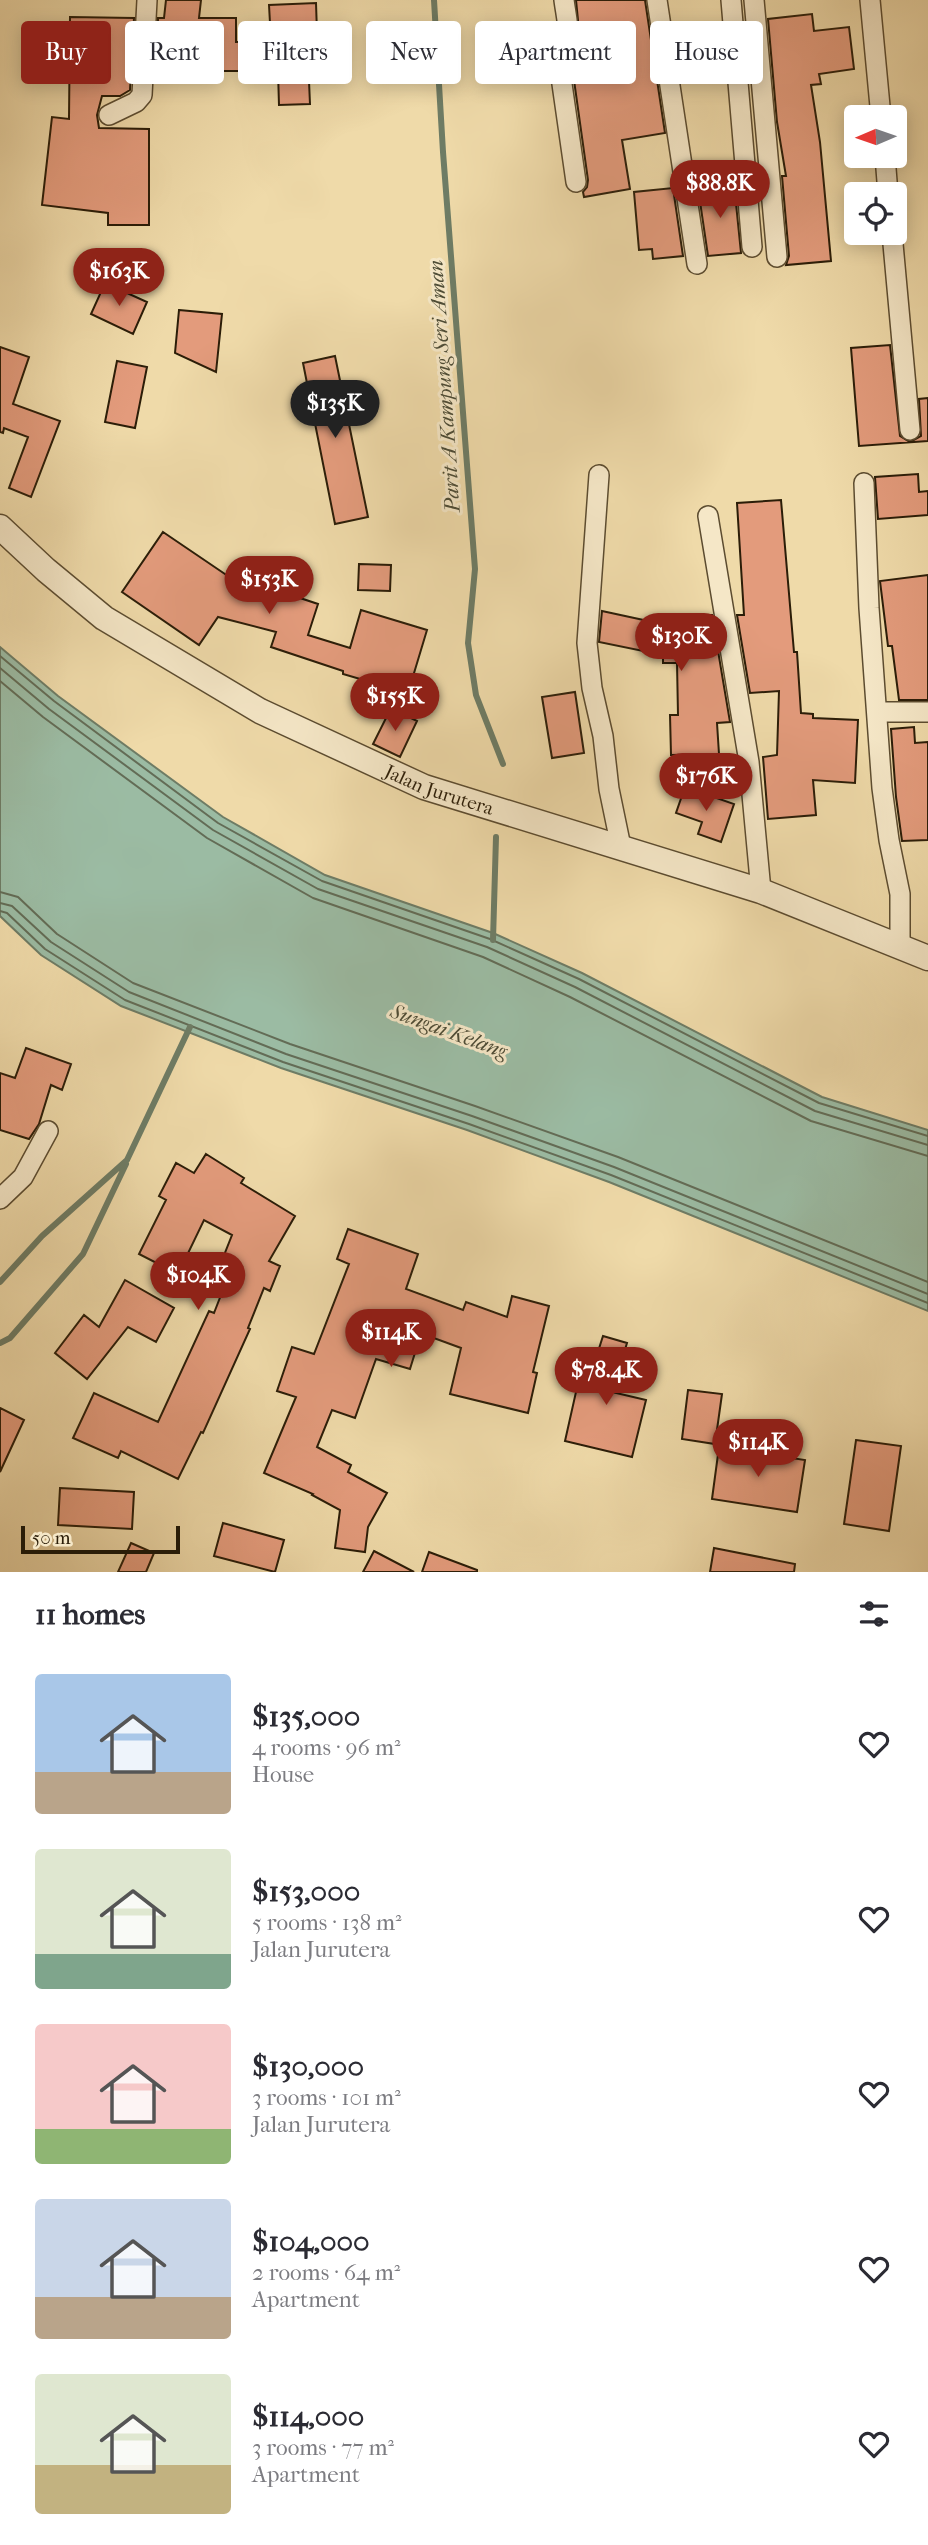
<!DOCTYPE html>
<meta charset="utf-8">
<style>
:root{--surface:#fff;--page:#f7f7f7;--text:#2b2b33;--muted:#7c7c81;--accent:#8f2418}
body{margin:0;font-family:"IM FELL French Canon",serif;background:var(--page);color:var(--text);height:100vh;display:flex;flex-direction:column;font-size:26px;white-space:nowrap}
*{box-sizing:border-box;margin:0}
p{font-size:23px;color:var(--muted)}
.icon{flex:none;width:38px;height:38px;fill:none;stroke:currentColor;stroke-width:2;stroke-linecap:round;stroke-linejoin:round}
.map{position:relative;height:1572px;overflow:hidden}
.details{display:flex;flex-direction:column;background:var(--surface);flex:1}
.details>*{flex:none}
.banner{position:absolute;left:21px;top:21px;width:887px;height:63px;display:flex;gap:14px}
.needle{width:46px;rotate:268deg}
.fabs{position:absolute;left:844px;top:105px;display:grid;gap:14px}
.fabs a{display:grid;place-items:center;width:63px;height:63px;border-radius:7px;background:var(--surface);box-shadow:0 4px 18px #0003;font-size:35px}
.scale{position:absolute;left:21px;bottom:18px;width:159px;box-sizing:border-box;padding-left:7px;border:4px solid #2b1d08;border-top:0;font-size:19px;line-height:24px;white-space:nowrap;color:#2b1d08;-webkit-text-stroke:5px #f5e7c7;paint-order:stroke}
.price{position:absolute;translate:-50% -60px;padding:0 16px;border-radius:24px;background:var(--accent);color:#fff;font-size:23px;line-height:46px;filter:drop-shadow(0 2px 4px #0008)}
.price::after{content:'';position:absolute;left:50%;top:42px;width:21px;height:16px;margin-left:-10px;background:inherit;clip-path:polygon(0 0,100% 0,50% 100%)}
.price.selected{background:#222;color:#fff}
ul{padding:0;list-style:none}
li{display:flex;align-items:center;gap:21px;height:175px;padding:0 35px}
li span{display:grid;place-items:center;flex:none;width:196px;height:140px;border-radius:7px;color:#555}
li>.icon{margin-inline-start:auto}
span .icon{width:84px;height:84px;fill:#fffc;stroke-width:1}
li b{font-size:30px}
h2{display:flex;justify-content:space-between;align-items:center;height:84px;padding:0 35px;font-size:30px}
.pill{padding:0 24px;border-radius:7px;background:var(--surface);box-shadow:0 4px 18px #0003;font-size:24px;line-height:63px}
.pill.selected{background:var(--accent);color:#fff}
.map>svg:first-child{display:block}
.water{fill:#9bbba3;stroke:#6e7c65;stroke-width:2}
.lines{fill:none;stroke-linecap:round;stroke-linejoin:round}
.shore{stroke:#636c56;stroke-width:2}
.stream{stroke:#6e7c65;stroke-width:6}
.building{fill:#e39b7c;stroke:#2b1d08;stroke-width:2}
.minor-casing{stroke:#5c4c30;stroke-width:22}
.tertiary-casing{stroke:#5c4c30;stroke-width:27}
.minor{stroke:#f5e7c7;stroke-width:19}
.tertiary{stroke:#f5e7c7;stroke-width:24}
.labels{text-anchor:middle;stroke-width:6;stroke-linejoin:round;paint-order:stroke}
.street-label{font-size:19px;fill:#2b1d08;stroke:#f5e7c7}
.water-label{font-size:21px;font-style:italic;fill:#4d4c36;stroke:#f5e7c7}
</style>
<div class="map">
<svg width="928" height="1572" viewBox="0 0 928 1572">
<rect width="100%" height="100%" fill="#efdaa9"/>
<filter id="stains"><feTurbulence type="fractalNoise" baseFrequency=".00286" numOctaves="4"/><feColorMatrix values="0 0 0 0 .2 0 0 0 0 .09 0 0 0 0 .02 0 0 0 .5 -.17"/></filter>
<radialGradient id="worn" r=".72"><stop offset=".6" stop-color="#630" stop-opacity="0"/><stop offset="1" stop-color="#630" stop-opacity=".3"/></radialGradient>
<path class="water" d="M0,647L58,696L223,817L325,875L493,933L582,973L822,1097L928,1130V1311L609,1182L467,1130L281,1068L121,1006L41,955L0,916Z"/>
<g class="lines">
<path class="shore" d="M0,656L54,701L218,823L322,881L490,939L579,979L819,1103L928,1136
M0,668L49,709L213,830L318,889L487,947L575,987L815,1111L928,1145
M0,681L43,717L207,838L313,898L483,957L570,997L811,1121L928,1156
M0,892L18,897L57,934L133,983L290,1044L475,1106L618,1157L928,1282
M0,903L12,906L51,942L129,992L286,1054L472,1116L614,1167L928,1294
M0,911L7,913L45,949L125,1000L283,1062L469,1124L611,1175L928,1303"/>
<path class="stream" d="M434,0L443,152L475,569L468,643L476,695L503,764
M493,940L496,837
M0,1282L42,1236L127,1160L190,1027
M0,1343L10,1338L83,1254L126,1164"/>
</g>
<path class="building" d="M166,0H201L199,18H236V42L271,41L269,5L316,3L317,33L307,34L310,104L279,105L278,71H198L199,38L158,33V18H164Z
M576,0H645L665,133L622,140L630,189L584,197L583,192L587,187L588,180L572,66L576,61L580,41Z
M812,14L814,31L849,27L854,69L819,74L821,84L811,85L820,142L831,261L786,265L789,256L782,176H786L777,122L768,19Z
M70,17L134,18L130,90L120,96H102L97,115L99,128L149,129V225H108V213L42,205L52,117L69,119Z
M721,25L724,62L696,67L690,30Z
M734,184L741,253L708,256L698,188Z
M673,188L683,256L653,259L652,249L639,250L634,192Z
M105,283L147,302L133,334L91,314Z
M179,310L222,314L216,372L175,353Z
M890,345L900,436L910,442L921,436L919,399L928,398V441L859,446L851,348Z
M0,347L29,357L13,404L60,421L31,497L9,488L28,437L4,428L3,433L0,432Z
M335,356L368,517L335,524L303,363Z
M117,361L147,367L135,428L105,422Z
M918,474L919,492L928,491V515L878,519L875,477Z
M781,500L794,652H797L801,713L813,714V718L858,720L855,783L813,780L816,815L768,819L763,757L777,755L779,691L750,693L737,615H744L737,503Z
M163,532L250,591L254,578L283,586L282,592L318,604L308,635L350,648L361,610L427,630L408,693L343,674V671L271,647L276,632L218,617L199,645L122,592Z
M359,564L391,565L390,591L358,590Z
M928,575V700H899L892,646H888L880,581Z
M602,611L662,624V616L712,615L730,722L717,723L719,754L671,755L670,715H678L677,663H663V655L599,642Z
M575,692L584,753L552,758L542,697Z
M391,708L417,721L400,757L373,744Z
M914,727L915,743L928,742V840L902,841L896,797L891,729Z
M685,787L734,804L721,842L698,834L702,822L676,813Z
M26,1048L71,1064L62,1090L51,1085L39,1124L29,1139L0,1130V1073L15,1078Z
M206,1154L244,1178L241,1183L295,1216L269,1261L280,1266L270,1291L264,1288L248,1328L250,1329L203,1433L201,1432L178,1479L121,1451L118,1458L73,1438L94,1393L158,1422L209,1311L214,1313L226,1282L215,1278L232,1235L204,1220L178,1274L139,1254L166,1200L159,1196L176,1163L194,1173Z
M348,1229L418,1254L406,1289L463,1310L466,1302L507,1317L512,1296L549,1306L533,1372L537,1373L528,1413L450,1394L461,1348L423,1334L420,1344L418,1343L410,1369L376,1359L355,1418L332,1410L317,1447L351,1465L348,1472L387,1493L368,1527L365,1552L335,1548L340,1510L312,1495L313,1494L264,1473L296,1397L277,1391L292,1347L314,1354L349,1264L337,1259Z
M125,1280L174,1308L156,1342L128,1327L87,1379L55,1353L84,1315L99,1327Z
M603,1336L627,1343L612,1392L646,1400L632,1457L565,1441L578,1383L587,1386Z
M688,1390L722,1394L715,1444L682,1439Z
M0,1408L24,1420L0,1472Z
M856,1440L901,1446L889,1531L844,1524Z
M719,1447L805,1460L797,1512L712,1499Z
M60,1488L134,1492L132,1529L58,1525Z
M223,1523L284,1540L275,1572L214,1556Z
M131,1543L154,1553L146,1572H118Z
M714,1548L795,1564L794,1572H710Z
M374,1551L414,1572H363Z
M429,1552L477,1570V1572H422Z"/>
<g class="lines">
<defs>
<path id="minor" d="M564,0C567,23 574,44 559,63L576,182
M657,0L697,264
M731,0L752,247
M754,0L777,257
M870,0L881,117
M109,115L136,102L142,95L147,0
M885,156L888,194
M892,233L910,430
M599,475L587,643L592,688L603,736L609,789L621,847
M864,483L869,608L882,788L889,840L900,894V947
M708,516L749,762L761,891
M878,712H928
M0,1199L23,1177L48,1131"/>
<g id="tertiary">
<path id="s1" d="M0,527L46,570L104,618L260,711L424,787L761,891L928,958"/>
</g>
</defs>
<use href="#minor" class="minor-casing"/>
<use href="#tertiary" class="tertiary-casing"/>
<use href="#minor" class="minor"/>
<use href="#tertiary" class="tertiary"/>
</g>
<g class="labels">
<g class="street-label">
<text dy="7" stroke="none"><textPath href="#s1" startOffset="516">Jalan Jurutera</textPath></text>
</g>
<g class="water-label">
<text transform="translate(444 386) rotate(-94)" y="7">Parit A Kampung Seri Aman</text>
<text transform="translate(449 1031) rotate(20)" y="7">Sungai Kelang</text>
</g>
</g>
<rect width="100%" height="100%" filter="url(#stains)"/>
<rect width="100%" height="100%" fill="url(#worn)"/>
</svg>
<div class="fabs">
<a><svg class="needle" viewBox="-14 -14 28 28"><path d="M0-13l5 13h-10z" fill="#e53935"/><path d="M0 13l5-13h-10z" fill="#7c7c81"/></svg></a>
<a><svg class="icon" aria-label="locate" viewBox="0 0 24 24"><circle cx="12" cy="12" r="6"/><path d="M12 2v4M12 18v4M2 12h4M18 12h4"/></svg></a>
</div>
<div class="scale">50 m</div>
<b class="price" style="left:720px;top:220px">$88.8K</b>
<b class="price" style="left:119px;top:308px">$163K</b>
<b class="price selected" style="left:335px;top:440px">$135K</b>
<b class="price" style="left:269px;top:616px">$153K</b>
<b class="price" style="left:681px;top:673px">$130K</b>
<b class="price" style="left:395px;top:733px">$155K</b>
<b class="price" style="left:706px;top:813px">$176K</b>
<b class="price" style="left:198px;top:1312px">$104K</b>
<b class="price" style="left:391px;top:1369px">$114K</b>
<b class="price" style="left:606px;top:1407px">$78.4K</b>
<b class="price" style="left:758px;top:1479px">$114K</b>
<div class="banner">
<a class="pill selected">Buy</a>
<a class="pill">Rent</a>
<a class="pill">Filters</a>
<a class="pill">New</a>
<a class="pill">Apartment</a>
<a class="pill">House</a>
</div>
</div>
<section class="details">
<h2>11 homes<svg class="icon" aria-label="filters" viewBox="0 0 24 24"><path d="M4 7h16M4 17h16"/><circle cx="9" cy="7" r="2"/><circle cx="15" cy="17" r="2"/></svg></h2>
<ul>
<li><span style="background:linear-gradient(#a9c7e8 70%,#b9a48a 0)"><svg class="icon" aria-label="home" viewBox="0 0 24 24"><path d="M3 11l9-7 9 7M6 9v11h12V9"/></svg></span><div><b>$135,000</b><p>4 rooms · 96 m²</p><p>House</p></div><svg class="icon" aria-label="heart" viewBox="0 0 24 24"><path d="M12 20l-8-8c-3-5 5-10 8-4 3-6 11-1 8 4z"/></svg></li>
<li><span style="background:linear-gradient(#dfe7d0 75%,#7fa58c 0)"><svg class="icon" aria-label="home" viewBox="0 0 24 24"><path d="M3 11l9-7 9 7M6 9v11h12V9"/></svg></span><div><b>$153,000</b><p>5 rooms · 138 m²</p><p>Jalan Jurutera</p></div><svg class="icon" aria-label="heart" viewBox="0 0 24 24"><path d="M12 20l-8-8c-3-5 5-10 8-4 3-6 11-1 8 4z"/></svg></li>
<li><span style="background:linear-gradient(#f6c9c9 75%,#8fb573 0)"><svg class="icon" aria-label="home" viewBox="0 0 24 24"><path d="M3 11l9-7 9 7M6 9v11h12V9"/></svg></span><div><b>$130,000</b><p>3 rooms · 101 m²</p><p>Jalan Jurutera</p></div><svg class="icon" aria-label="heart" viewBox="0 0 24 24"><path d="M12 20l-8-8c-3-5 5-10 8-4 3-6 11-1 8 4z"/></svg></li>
<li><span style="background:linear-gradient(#c9d6e8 70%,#b9a48a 0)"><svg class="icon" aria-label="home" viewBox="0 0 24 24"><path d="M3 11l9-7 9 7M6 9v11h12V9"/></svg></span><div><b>$104,000</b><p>2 rooms · 64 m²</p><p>Apartment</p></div><svg class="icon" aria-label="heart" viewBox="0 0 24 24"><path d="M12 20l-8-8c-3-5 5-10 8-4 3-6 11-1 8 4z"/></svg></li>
<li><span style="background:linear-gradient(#dfe7d0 65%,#c2b280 0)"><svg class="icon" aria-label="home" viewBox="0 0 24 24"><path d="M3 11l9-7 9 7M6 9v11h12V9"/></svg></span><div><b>$114,000</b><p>3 rooms · 77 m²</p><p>Apartment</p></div><svg class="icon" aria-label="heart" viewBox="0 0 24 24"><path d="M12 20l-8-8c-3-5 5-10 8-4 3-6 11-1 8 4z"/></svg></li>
</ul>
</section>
